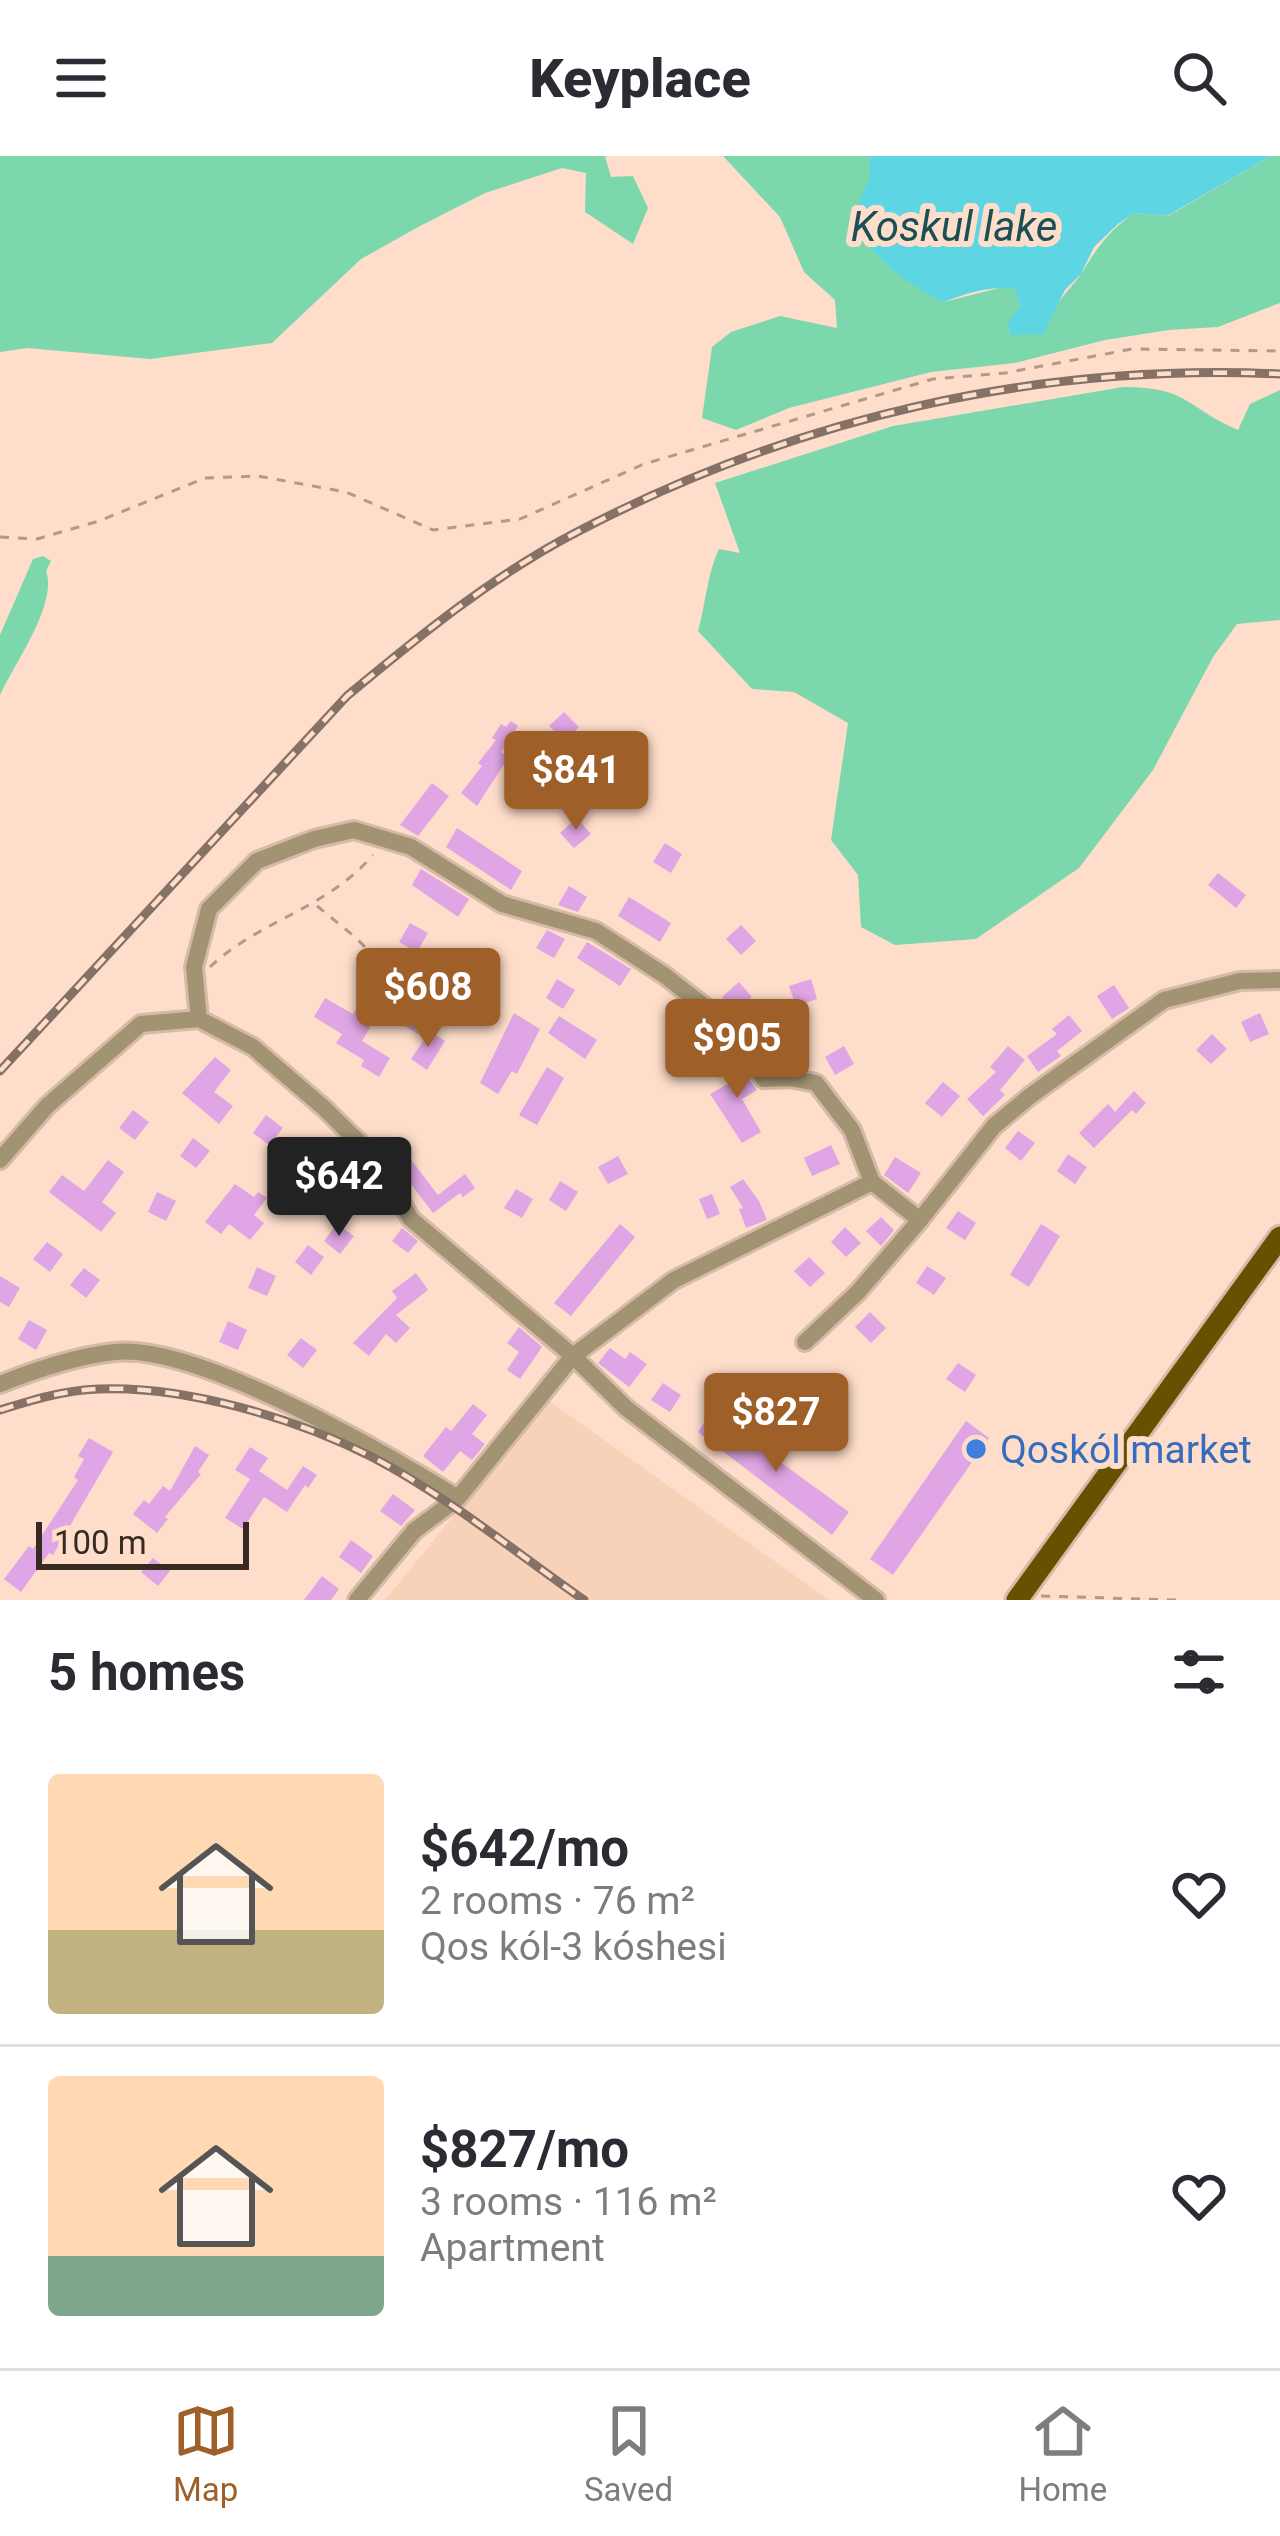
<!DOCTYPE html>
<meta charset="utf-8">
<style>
:root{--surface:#fff;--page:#f7f7f7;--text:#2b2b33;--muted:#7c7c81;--line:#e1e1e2;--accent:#9f5f28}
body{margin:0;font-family:Roboto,sans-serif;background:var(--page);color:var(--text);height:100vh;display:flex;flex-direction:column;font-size:45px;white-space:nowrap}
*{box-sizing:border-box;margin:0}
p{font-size:39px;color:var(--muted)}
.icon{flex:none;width:66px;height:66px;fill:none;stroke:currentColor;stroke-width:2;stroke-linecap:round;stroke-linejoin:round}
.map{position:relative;height:1444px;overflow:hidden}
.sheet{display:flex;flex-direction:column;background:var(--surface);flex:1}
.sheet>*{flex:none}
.scale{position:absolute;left:36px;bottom:30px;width:213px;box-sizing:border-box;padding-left:12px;border:6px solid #362a22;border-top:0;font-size:33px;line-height:42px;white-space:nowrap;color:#362a22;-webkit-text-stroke:9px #fedeca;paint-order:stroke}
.price{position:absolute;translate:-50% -102px;padding:0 27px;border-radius:12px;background:var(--accent);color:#fff;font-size:39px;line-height:78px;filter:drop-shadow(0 3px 6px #0008)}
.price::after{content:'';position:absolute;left:50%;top:72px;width:36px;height:27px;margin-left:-18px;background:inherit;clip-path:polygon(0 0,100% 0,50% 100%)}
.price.on{background:#222;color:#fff}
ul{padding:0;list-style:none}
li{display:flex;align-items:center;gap:36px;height:300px;padding:0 48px}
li+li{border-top:3px solid var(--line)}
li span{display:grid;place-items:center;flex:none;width:336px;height:240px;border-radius:12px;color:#555}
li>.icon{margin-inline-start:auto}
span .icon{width:144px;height:144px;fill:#fffc;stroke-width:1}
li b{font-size:51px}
h2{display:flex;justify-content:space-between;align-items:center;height:144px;padding:0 48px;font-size:51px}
header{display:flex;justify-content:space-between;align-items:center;height:156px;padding:0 48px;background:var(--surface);font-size:54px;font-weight:800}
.tab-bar{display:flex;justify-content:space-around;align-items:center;height:168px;border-top:3px solid var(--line);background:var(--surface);font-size:33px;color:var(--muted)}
.tab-bar a{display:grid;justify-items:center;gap:6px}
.tab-bar .on{color:var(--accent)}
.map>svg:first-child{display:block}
.built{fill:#f8d1b9}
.green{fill:#7cd7ad}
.water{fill:#5dd5e3}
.building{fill:#dfa5e4}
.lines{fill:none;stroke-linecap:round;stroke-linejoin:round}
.minor-casing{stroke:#d6baa8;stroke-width:22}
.major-casing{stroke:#d6baa8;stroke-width:27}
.path{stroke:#b2998a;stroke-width:3;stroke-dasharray:9 9;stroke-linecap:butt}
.minor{stroke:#a29473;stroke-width:16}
.major{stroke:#695000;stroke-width:21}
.rail-casing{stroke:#857165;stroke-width:9}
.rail{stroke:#fedeca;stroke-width:4.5;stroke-dasharray:14;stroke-linecap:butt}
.shop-dot{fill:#3f7fe0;stroke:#fedeca;stroke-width:4.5}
.labels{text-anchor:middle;stroke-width:12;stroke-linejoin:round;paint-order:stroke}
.shop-label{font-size:39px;fill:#366cbe;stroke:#fedeca;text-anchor:start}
.water-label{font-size:42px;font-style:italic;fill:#1a4f55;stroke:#fedeca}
</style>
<header><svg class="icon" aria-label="menu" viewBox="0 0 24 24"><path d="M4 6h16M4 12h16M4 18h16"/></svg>Keyplace<svg class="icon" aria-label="search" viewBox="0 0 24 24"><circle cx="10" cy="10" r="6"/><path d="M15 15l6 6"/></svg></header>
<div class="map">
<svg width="1280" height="1444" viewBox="0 0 1280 1444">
<rect width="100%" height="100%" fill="#fedeca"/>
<path class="built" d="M548,1244L829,1444H385Z"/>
<path class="green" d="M0,0H605L611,21L633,20L648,52L633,88L585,56L586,17L562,12L485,37L420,70L361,103L272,187L150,203L27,192L0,196Z
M723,0H869L873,19L865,34L944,146L1003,131L1017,133L1020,151L1054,154C1062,139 1075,128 1083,115C1098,90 1110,74 1134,57L1168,60L1271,0H1280V147L1218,171L1169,174L1105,184L1015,207L931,216L789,252L736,274L702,262L712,191L731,176L780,160L837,172L835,144L804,116L780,61Z
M1123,231C1189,231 1185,251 1238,274L1250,248L1280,234V464L1237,468L1213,501L1153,614L1079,712L976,783L895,789L861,771L858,719L831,684L848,567L794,536L752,533L698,475C706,447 707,418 719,393L740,397L715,327L893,270Z
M43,400L51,405L46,415C58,448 14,508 0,539V479L33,403Z"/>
<path class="water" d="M869,0H1271L1167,60L1134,57L1118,68L1094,91L1081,118L1065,134L1043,178L1011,179L1008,166L1020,151L1016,133C992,129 967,137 944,146C916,134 849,89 857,54C863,30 874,27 869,0Z"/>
<path class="building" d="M564,556L579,571L565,586L549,570Z
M511,565L518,570L501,596L508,602L477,650L461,637L482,610L478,607L496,584L492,582L501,568L506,571Z
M534,600L550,613L537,630L520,618Z
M432,627L449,640L418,680L400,669Z
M577,662L591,678L574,692L560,677Z
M457,672L522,715L511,734L446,691Z
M665,687L682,698L671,717L653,706Z
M421,713L469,743L458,761L412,729Z
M1218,717L1246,739L1236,752L1208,729Z
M569,730L587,741L578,756L558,749Z
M629,741L671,767L660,786L618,760Z
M410,767L428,777L417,796L399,786Z
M741,769L756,785L741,799L726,783Z
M547,774L565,783L554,802L536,792Z
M587,786L631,813L620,830L577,802Z
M440,803L458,813L446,832L429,822Z
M557,823L575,834L563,853L546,842Z
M811,823L817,843L796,850L789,830Z
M739,826L752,841L736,856L722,841Z
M1114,829L1129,852L1112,863L1097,840Z
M366,837L384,848L362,885L390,902L379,921L361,910L364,904L336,887L342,878L314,861L325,842L353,858Z
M412,848L429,859L418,878L400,867Z
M514,857L540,873L517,918L512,915L498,938L480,927Z
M1260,857L1269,878L1250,886L1241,866Z
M1069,859L1082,875L1057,895L1061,900L1038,916L1027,900L1057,878L1052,873Z
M559,860L597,884L585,903L548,877Z
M430,875L445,885L427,914L411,903Z
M1212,878L1227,893L1211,908L1196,894Z
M844,890L854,908L835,919L825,901Z
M1008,890L1025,904L1000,934L1005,939L983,960L967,943L996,916L990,911Z
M732,898L757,934L742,943L761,976L742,987L710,938L733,925L721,906Z
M215,901L231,914L214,936L233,950L219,968L182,937Z
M547,911L564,922L537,969L519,959Z
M943,926L960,940L942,961L925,947Z
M1134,935L1146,947L1136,958L1132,954L1094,992L1079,977L1108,948L1115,956Z
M133,954L149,966L135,984L119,972Z
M266,959L283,972L269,989L253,977Z
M1018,975L1035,987L1021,1005L1005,992Z
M193,982L210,995L196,1012L180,1000Z
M399,988L438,1039L465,1018L475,1032L463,1041L460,1037L433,1057L387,997Z
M831,989L840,1008L812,1020L804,1002Z
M1068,998L1087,1011L1075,1028L1057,1015Z
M618,1000L628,1018L608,1028L598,1011Z
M895,1001L921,1017L908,1037L884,1019Z
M108,1004L124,1016L102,1046L116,1057L101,1076L49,1036L62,1019L84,1035Z
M743,1023L759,1045L767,1064L746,1072L739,1053L743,1052L730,1031Z
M560,1025L578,1036L566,1055L549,1044Z
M235,1028L254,1041L258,1036L267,1042L254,1059L264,1067L250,1084L229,1068L221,1078L205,1066Z
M516,1033L533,1043L522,1062L504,1052Z
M157,1036L176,1045L166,1065L148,1056Z
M712,1038L720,1058L707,1063L699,1043Z
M958,1055L976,1067L965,1084L946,1072Z
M881,1061L894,1074L881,1090L866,1075Z
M337,1068L354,1080L340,1098L324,1085Z
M620,1068L635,1081L571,1160L554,1147Z
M1041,1068L1060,1080L1029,1131L1010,1119Z
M845,1071L861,1087L846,1101L831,1086Z
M402,1072L418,1085L408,1097L392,1085Z
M47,1086L63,1098L50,1116L33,1103Z
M308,1089L324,1101L311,1119L295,1106Z
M809,1101L825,1117L810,1131L794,1115Z
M927,1110L946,1122L934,1139L916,1127Z
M257,1111L276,1120L267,1140L248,1132Z
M84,1112L100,1124L86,1142L70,1129Z
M416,1117L428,1134L396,1159L410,1172L396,1187L386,1178L369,1200L353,1187L397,1142L392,1135Z
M0,1120L20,1132L9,1151L0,1146Z
M870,1156L886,1172L871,1187L855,1171Z
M29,1164L47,1174L36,1194L18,1183Z
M228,1165L247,1174L238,1194L219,1186Z
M519,1171L542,1191L520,1223L507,1214L519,1196L507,1187Z
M301,1182L317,1194L303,1212L287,1199Z
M610,1192L625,1203L630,1196L647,1208L629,1231L598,1207Z
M958,1207L976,1219L965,1236L946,1223Z
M663,1227L681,1239L670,1256L651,1244Z
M473,1248L487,1259L472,1278L485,1288L472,1304L460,1295L443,1316L423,1300L446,1271L451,1275Z
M709,1259L730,1274L732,1271L849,1356L832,1379L698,1276Z
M966,1265L989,1282L893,1419L870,1403Z
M89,1282L113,1296L53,1399L49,1397L21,1436L4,1423L29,1390L33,1393L78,1324L74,1321L84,1303L78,1300Z
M195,1290L209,1299L198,1316L201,1318L165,1361L168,1363L157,1377L133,1358L144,1344L149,1348L163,1330L170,1335Z
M250,1291L268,1302L259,1315L287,1334L303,1310L317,1319L308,1332L305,1329L287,1356L264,1341L243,1373L225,1362L250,1323L235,1314Z
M393,1338L415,1354L401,1370L380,1355Z
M351,1384L373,1400L361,1417L339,1401Z
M153,1402L170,1415L158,1430L141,1416Z
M322,1420L339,1433L331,1444H304Z"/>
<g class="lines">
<defs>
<path id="minor" d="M199,863L194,811L209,753L257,705L314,683L354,674L411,691L502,748L596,775L664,819L726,867L764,923L790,922L816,927L852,974L872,1026L920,1064
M0,1004L47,950L141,868L199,863L253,891L324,952L375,1002L411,1063L573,1200L674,1124L872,1026
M805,1186L858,1136L920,1064L994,970L1030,940L1164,844L1240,825L1280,824
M0,1228C35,1214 77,1200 115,1196C199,1188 385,1297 458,1342
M357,1444L414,1375L458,1342L573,1200L626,1252L876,1444"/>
<path id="major" d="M1017,1444L1280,1081"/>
</defs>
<use href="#minor" class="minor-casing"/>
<use href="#major" class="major-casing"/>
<path class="path" d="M0,381L37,383L99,365L205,322L258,320L346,336L433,374L520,363L644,308L933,223L1005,217L1132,193L1280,195
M317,750L355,781L415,841
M210,811C261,763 324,755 373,699
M1041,1440L1176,1444"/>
<use href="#minor" class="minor"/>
<use href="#major" class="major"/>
<defs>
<path id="rail" d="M0,915L347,540C419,480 494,419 577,376C795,262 1034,207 1280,218
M0,1254C32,1244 65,1234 98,1233C184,1229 295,1262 372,1301C447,1340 515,1396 584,1444"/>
</defs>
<use href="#rail" class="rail-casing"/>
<use href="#rail" class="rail"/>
</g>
<circle class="shop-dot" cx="976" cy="1293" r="12"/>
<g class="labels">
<g class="shop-label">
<text x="1000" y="1307">Qoskól market</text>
</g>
<g class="water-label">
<text x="954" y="85">Koskul lake</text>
</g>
</g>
</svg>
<div class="scale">100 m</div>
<b class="price" style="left:576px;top:677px">$841</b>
<b class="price" style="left:428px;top:894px">$608</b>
<b class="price" style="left:737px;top:945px">$905</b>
<b class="price on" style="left:339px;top:1083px">$642</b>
<b class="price" style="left:776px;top:1319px">$827</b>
</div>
<section class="sheet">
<h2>5 homes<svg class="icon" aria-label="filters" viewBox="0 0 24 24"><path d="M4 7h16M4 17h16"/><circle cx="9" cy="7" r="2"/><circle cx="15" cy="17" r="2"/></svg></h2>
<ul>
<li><span style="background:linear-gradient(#ffd9b3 65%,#c2b280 0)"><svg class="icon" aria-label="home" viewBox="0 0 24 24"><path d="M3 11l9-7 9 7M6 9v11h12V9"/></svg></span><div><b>$642/mo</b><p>2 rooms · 76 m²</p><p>Qos kól-3 kóshesi</p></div><svg class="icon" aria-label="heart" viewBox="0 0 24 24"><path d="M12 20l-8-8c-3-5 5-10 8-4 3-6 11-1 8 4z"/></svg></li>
<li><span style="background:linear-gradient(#ffd9b3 75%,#7fa58c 0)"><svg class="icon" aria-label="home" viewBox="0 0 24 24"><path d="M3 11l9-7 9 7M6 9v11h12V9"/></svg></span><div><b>$827/mo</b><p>3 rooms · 116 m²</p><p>Apartment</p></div><svg class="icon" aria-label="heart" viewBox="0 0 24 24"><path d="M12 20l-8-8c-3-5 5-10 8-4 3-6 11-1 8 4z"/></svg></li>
</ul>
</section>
<nav class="tab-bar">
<a class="on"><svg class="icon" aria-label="map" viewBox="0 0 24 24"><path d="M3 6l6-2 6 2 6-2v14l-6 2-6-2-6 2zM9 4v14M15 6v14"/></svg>Map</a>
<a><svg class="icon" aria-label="saved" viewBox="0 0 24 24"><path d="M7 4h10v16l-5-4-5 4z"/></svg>Saved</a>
<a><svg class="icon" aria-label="home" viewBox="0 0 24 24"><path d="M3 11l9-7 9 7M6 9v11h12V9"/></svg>Home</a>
</nav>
